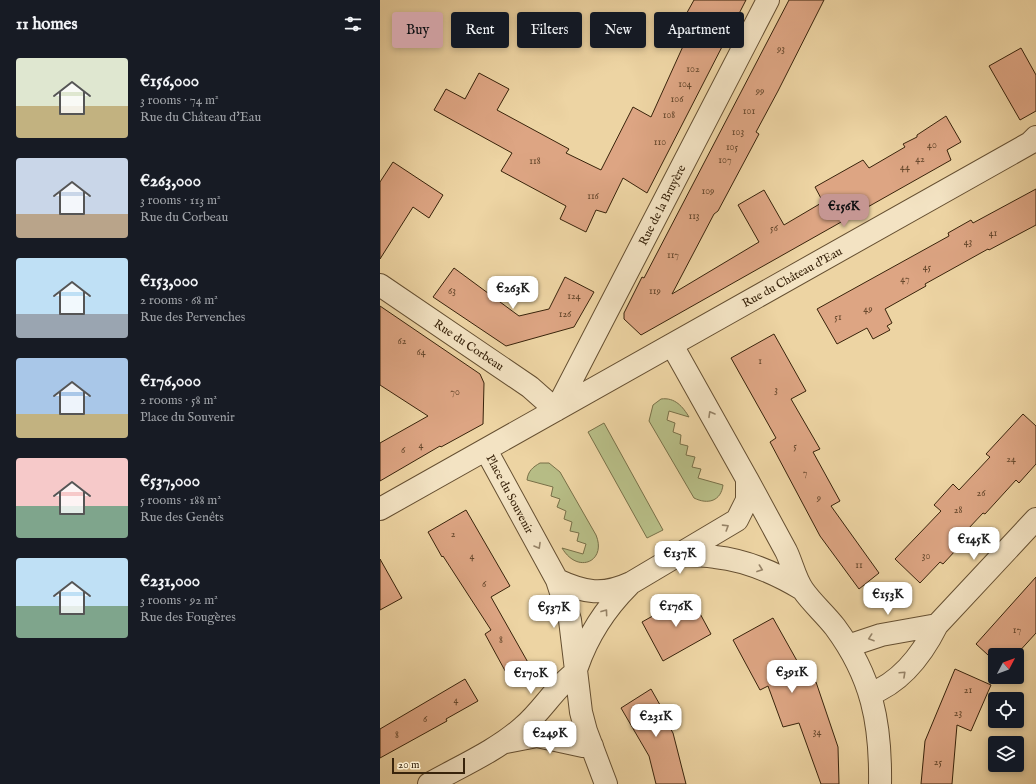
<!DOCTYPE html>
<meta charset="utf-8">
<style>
:root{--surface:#171b24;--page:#242831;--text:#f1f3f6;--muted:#9ea1a6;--accent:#c59692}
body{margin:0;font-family:"IM FELL English",serif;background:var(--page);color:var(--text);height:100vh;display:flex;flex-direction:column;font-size:15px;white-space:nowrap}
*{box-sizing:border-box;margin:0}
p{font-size:13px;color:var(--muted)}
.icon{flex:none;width:22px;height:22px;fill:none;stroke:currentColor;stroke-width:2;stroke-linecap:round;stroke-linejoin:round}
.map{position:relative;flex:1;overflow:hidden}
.panel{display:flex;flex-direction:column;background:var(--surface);width:380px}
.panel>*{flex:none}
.banner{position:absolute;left:12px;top:12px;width:380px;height:36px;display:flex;gap:8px}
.needle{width:26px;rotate:49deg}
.tools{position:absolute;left:608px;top:648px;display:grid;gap:8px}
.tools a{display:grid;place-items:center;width:36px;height:36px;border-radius:4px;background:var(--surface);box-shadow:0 2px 6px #0003;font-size:20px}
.scale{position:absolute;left:12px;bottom:10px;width:73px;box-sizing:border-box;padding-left:4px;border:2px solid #38230b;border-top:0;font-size:11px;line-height:14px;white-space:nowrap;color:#38230b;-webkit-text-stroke:3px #f3e3c3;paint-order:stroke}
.price{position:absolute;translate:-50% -34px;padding:0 9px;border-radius:8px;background:#fff;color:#222;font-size:13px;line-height:26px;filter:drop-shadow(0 1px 2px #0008)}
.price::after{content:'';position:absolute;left:50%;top:24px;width:12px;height:9px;margin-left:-6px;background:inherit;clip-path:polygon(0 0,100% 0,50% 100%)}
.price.active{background:var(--accent);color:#111}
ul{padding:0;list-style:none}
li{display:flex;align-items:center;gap:12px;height:100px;padding:0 16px}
li span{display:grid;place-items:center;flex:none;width:112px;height:80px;border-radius:4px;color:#555}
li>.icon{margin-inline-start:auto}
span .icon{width:48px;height:48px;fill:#fffc;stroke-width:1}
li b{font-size:17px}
h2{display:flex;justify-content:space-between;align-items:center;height:48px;padding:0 16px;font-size:17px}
.tag{padding:0 14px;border-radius:4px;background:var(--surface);box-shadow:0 2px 6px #0003;font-size:14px;line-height:36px}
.tag.active{background:var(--accent);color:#111}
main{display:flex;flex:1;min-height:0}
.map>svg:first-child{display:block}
.green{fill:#b7bd86;stroke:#787048}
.building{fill:#dda583;stroke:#38230b}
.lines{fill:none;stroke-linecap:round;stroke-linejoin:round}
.minor-casing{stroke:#654f31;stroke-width:24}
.minor{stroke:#f3e3c3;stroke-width:22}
.oneway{stroke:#968367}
.labels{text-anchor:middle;stroke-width:3;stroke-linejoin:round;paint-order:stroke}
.number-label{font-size:10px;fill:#614429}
.street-label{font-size:12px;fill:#38230b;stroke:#f3e3c3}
</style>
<main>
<section class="panel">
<h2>11 homes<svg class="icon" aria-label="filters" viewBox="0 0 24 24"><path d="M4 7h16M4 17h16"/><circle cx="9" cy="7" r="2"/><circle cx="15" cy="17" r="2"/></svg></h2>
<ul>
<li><span style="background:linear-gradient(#dfe7d0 60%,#c2b280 0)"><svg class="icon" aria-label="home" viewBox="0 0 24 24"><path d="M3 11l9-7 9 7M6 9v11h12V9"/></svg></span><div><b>€156,000</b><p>3 rooms · 74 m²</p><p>Rue du Château d'Eau</p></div></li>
<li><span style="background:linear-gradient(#c9d6e8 70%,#b9a48a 0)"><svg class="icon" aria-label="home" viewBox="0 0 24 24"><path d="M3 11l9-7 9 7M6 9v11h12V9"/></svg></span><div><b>€263,000</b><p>3 rooms · 113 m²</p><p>Rue du Corbeau</p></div></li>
<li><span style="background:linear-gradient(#bfe0f5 70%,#9aa5b1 0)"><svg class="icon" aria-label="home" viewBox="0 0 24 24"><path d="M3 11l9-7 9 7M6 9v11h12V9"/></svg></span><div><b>€153,000</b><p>2 rooms · 68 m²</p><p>Rue des Pervenches</p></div></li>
<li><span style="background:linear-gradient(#a9c7e8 70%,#c2b280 0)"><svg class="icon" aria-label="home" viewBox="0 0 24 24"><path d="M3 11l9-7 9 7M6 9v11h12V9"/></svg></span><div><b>€176,000</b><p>2 rooms · 58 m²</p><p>Place du Souvenir</p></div></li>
<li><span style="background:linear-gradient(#f6c9c9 60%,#7fa58c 0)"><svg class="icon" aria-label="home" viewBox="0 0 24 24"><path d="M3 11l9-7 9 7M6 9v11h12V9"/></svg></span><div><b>€537,000</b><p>5 rooms · 188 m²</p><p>Rue des Genêts</p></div></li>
<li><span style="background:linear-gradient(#bfe0f5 60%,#7fa58c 0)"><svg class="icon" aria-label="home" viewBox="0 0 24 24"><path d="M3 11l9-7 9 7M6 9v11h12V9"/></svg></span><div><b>€231,000</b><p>3 rooms · 92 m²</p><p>Rue des Fougères</p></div></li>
</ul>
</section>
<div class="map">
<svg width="656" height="784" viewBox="0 0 656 784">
<rect width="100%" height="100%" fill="#edd4a3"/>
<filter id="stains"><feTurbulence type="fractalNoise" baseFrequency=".005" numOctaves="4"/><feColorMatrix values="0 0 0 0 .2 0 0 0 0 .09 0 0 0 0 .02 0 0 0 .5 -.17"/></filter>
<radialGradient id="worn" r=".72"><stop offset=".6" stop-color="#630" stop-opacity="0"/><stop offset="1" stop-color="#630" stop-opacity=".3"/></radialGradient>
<path class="green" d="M281,399C295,397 303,407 309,417L289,411L287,420L295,423L293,432L301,435L300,444L308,446L306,455L315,457L312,467L321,469L318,478L343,485C341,501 328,505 314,498L269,421L273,405Z
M224,423L283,530L267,538L208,432Z
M160,463H169L180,472L216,535C227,561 198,575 182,548L203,554L206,544L197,541L199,533L190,531L192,522L184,519L186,511L177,507L180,499L171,496L173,487L147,480C148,471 153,467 160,463Z"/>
<path class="building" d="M314,0H366L267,193L243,178L226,213L216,210L206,232L180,219L186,206L121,171L132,153L54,110L66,89L85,99L99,73L129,89L117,110L189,149L186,153L221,170L253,107L271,117L309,33L299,27Z
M409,0H444L398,91L376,132L379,134L338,211L334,214L292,294L379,242L358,205L384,190L404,225L443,202L435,187L483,160L489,168L525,147L523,144L537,137V135L566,116L581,142L567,150L571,160L261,335L244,319V313L262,277L264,278Z
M641,48L656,75V111L640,120L609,66Z
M13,162L63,195L49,218L33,207L0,259V182Z
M656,189V225L609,250L608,249L545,284L546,286L505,309L512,323L507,326L510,330L493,339L487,328L457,344L437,309L569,236L568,233L591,220L593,223Z
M74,268L139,316L169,309L185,277L214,292L194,327L126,346L53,297Z
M0,306L100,374L104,383L103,424L61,447L60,446L0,481V443L48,416L0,385Z
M394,334L426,391L411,399L440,449L433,452L460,501L451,506L499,573L479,589L440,536L390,442L396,438L351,358Z
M643,414L656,426V464L639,483L636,480L605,514L603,513L572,546L576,550L563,564L560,562L540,583L515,559L561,511L554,505L573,484L579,490L610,457L606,454Z
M86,510L130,586L111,597L150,666L129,678L105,634L111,630L63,556L62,557L48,532Z
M0,559L22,598L0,610Z
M656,577V633L636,655H608L596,644Z
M310,595L331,634L283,661L262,622Z
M393,618L430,684L436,682L458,747L459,784H441L419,723L403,727L388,686L380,690L353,640Z
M575,669L611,685L591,731L577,725L572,784H541L545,741Z
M85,679L98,701L66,719L67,721L0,758V729Z
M271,689L284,712L282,714L293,733L306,784H276L269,756L241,708Z"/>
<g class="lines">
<defs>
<path id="minor" d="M0,285L150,387L176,410L388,0
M106,450L177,580C205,593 223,596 251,583L357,520L367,500V479L292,345
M367,479C380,503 393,527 406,551C412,563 415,579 423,590C432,603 445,614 455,627C492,677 501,723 500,784
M0,509L650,143L656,137
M301,555C312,555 324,555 335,557C365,560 397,574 422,589
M177,580L190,620L201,712L206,731L226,784
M468,646L501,635L557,625
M197,667C208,635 225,609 249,585
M490,694C522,682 542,655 557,625L656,519
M126,742L157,736L203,746H212
M49,784C81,766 116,751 143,727C163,710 175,687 196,672"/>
</defs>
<use href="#minor" class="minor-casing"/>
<use href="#minor" class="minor"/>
</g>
<defs><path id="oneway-chevron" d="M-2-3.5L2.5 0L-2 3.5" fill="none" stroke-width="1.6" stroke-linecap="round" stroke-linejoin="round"/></defs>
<g class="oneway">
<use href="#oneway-chevron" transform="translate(331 414) rotate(-120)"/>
<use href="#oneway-chevron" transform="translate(346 527) rotate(-32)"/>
<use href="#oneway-chevron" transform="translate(158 546) rotate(60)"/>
<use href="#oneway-chevron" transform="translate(380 569) rotate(20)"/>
<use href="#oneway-chevron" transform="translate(225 612) rotate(-54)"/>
<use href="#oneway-chevron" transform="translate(491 638) rotate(161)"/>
<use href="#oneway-chevron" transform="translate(523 674) rotate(-43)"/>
</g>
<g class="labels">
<g class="number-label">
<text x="401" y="52">93</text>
<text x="313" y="72">102</text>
<text x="305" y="87">104</text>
<text x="380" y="94">99</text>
<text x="297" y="102">106</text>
<text x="369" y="114">101</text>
<text x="289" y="118">108</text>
<text x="358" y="135">103</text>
<text x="280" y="145">110</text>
<text x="552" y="148">40</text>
<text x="352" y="150">105</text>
<text x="540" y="162">42</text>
<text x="345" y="163">107</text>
<text x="155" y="164">118</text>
<text x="525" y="170">44</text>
<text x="328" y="194">109</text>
<text x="213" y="199">116</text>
<text x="314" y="219">113</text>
<text x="394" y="231">56</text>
<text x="613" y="236">41</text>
<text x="588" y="245">43</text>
<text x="293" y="258">117</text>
<text x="547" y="270">45</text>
<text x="525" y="282">47</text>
<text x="72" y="294">63</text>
<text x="275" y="294">119</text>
<text x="194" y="299">124</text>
<text x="488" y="312">49</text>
<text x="185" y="317">126</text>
<text x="458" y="320">51</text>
<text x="22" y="344">62</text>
<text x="41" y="355">64</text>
<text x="380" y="364">1</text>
<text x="396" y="393">3</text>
<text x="75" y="395">70</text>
<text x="41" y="448">4</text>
<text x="415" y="449">5</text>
<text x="23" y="453">6</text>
<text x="631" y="462">24</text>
<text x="425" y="476">7</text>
<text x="601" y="496">26</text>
<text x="439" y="501">9</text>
<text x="578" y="513">28</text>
<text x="73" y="537">2</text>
<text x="92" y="559">4</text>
<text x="546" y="559">30</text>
<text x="479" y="568">11</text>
<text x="104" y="587">6</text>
<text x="637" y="633">17</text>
<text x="121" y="643">8</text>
<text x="588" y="693">21</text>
<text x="76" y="703">4</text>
<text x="578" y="716">23</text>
<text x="45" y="722">6</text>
<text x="437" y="735">34</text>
<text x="17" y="738">8</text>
<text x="558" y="765">25</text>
</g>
<g class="street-label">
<text transform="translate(282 205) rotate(-63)" y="4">Rue de la Bruyère</text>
<text transform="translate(412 277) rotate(-29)" y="4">Rue du Château d'Eau</text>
<text transform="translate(89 345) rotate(34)" y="4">Rue du Corbeau</text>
<text transform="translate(130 494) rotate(62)" y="4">Place du Souvenir</text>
</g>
</g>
<rect width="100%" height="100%" filter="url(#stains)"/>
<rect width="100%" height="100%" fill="url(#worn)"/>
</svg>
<div class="tools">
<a><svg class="needle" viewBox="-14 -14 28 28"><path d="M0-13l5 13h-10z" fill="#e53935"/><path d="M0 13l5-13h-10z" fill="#9ea1a6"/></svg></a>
<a><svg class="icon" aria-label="locate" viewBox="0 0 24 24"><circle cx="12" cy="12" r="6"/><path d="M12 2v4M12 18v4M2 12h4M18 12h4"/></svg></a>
<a><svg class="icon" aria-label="layers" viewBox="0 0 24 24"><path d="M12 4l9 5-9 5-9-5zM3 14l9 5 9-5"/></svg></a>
</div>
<div class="scale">20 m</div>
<b class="price active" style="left:464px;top:228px">€156K</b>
<b class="price" style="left:133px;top:310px">€263K</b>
<b class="price" style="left:594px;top:561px">€145K</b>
<b class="price" style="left:300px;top:575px">€137K</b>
<b class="price" style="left:508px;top:616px">€153K</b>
<b class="price" style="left:296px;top:628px">€176K</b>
<b class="price" style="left:174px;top:629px">€537K</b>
<b class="price" style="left:412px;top:694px">€391K</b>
<b class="price" style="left:151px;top:695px">€170K</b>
<b class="price" style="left:276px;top:738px">€231K</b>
<b class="price" style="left:170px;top:755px">€249K</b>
<div class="banner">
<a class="tag active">Buy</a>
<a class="tag">Rent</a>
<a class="tag">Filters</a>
<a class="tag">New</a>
<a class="tag">Apartment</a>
</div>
</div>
</main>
